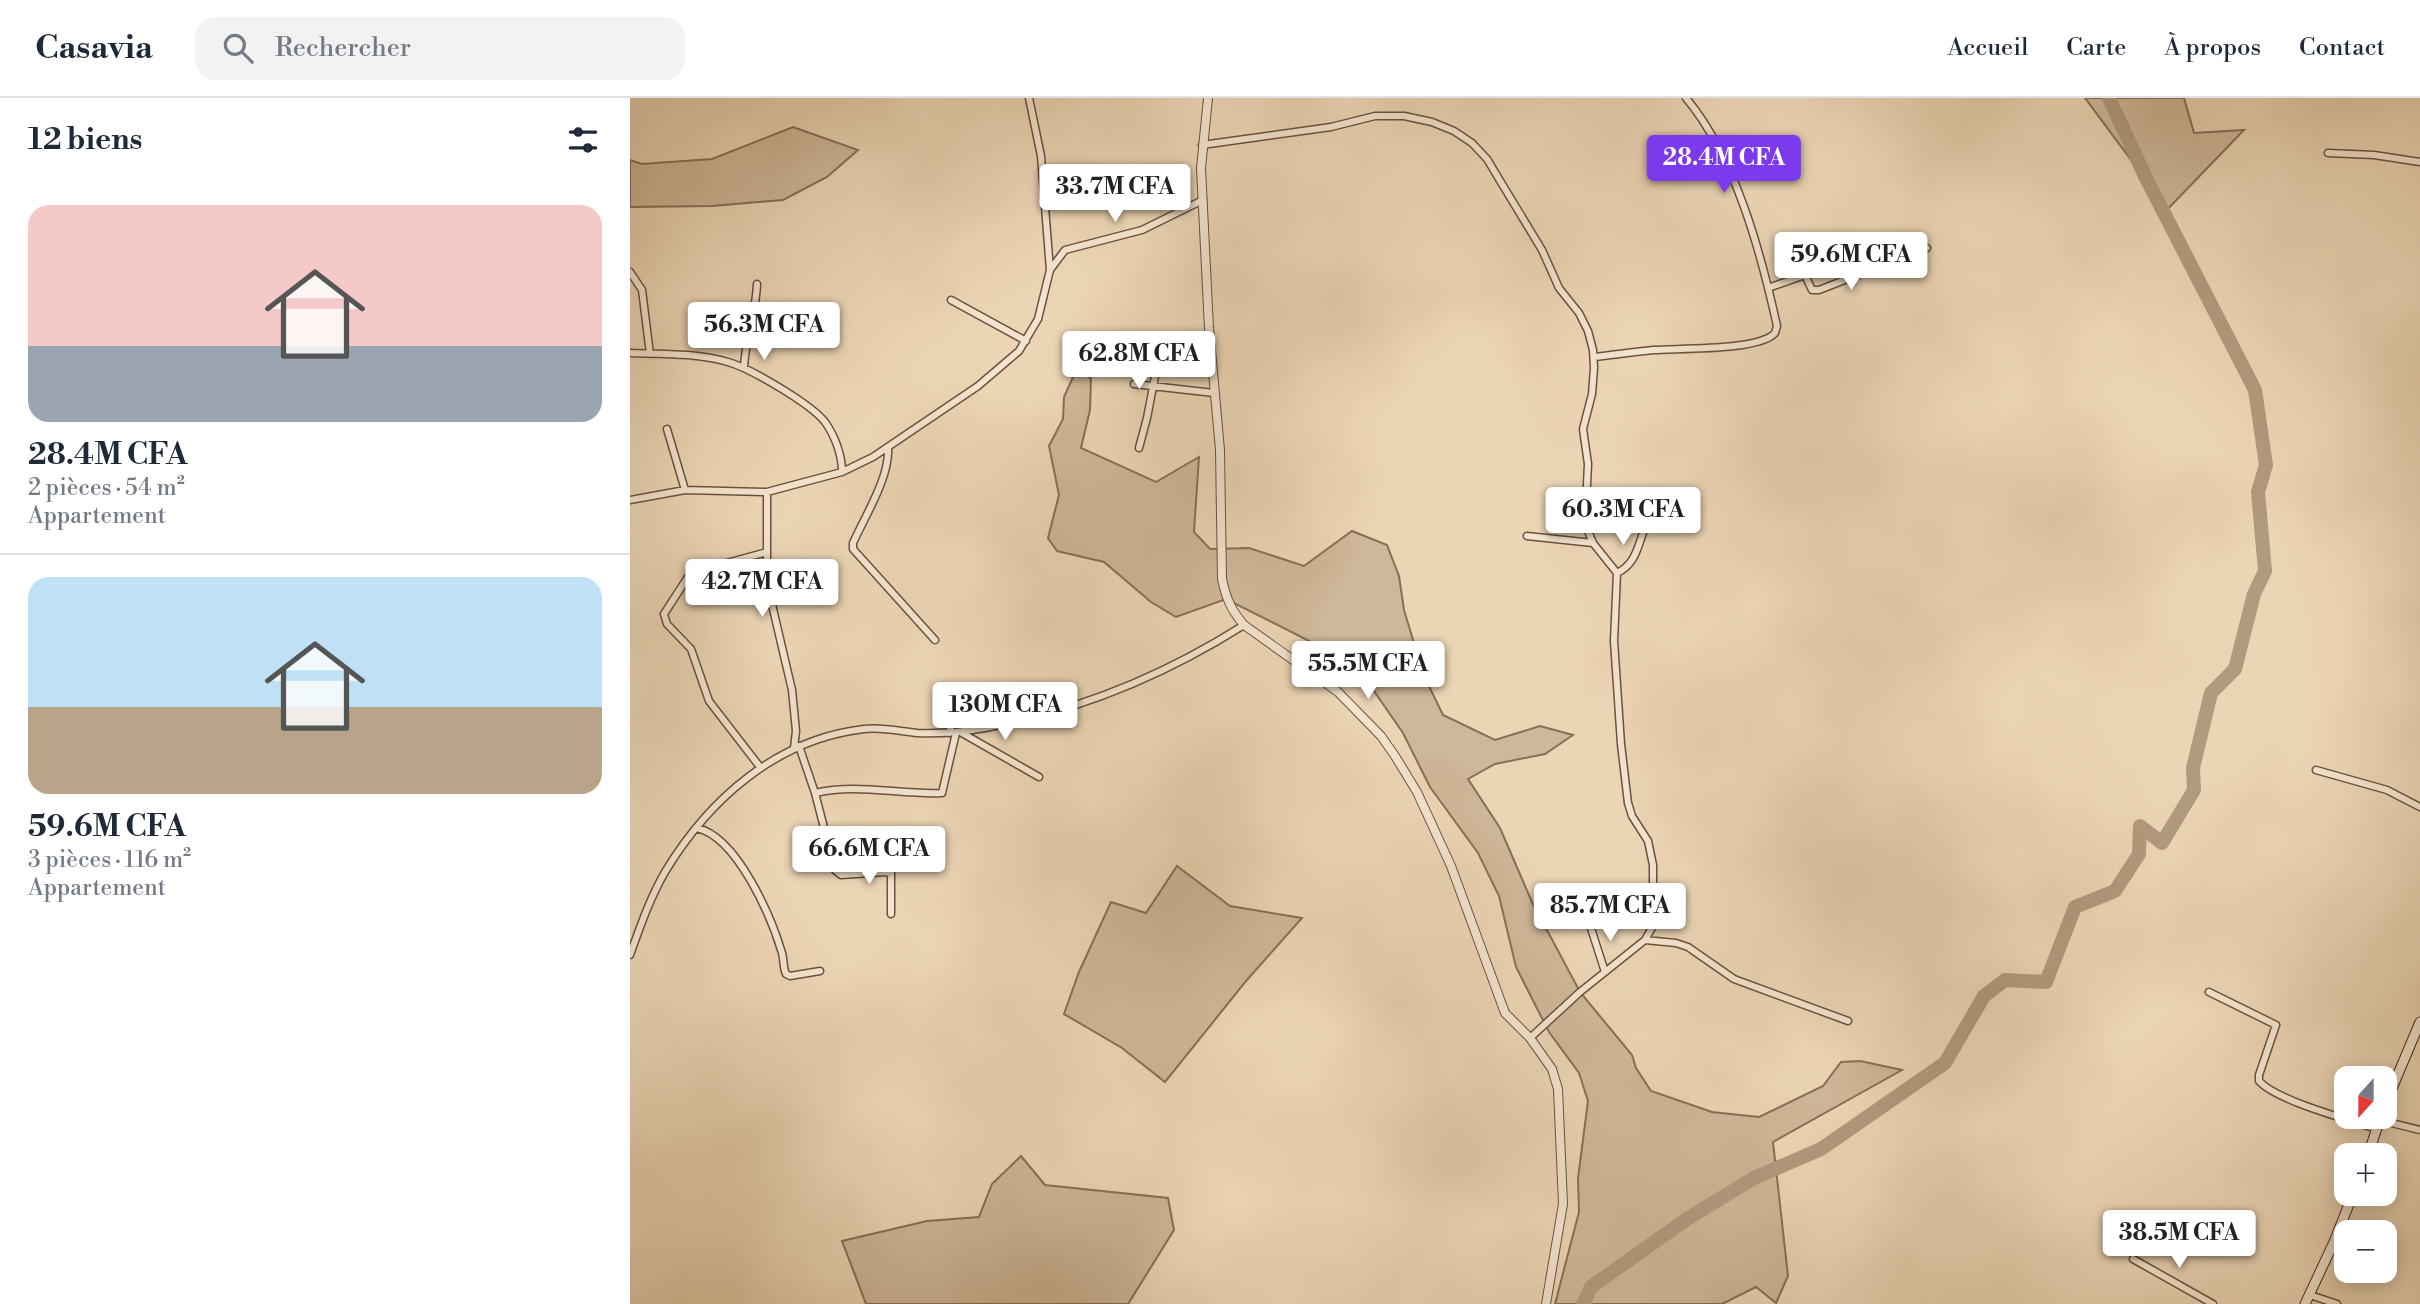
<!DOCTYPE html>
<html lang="fr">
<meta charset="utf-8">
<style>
:root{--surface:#fff;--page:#f2f2f3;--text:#1f2937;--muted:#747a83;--line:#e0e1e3;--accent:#7c3aed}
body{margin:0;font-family:"Libre Bodoni",serif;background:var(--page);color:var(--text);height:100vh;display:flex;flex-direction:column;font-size:26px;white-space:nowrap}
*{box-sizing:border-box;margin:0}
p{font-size:23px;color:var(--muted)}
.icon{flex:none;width:38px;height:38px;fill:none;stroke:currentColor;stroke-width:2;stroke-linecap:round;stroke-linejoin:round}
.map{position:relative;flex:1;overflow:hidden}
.panel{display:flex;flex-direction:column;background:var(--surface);width:630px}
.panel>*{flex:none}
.needle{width:46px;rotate:201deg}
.tools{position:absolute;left:1704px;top:968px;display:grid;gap:14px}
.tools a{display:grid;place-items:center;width:63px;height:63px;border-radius:14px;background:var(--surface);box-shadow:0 4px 18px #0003;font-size:35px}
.price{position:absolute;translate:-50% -60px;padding:0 16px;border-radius:7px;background:#fff;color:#222;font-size:23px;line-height:46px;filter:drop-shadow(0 2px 4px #0008)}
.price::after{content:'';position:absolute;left:50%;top:42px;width:21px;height:16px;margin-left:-10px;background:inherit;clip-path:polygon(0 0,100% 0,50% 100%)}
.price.current{background:var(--accent);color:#fff}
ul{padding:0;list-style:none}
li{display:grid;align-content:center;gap:14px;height:371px;padding:0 28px}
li+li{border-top:2px solid var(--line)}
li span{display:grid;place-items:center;height:217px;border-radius:21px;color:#555}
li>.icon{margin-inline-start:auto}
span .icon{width:126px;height:126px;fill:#fffc;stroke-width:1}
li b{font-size:30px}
h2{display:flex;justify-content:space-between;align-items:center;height:84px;padding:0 28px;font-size:30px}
header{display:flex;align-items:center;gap:42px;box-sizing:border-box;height:98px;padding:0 35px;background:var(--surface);border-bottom:2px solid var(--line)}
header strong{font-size:33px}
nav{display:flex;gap:38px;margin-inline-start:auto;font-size:24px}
.search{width:490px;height:63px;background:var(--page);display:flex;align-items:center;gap:18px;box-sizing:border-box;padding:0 24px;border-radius:21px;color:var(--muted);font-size:26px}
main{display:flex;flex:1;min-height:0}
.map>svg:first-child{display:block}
.green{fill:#cfb799;stroke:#886f56;stroke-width:2}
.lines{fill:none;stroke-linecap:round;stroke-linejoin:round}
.river{stroke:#b29a7e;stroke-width:14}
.minor-casing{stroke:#6b523c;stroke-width:9}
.tertiary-casing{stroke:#6b523c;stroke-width:10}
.secondary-casing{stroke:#402713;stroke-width:11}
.minor{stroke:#f3e4cf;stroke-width:6}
.tertiary{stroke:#f3e4cf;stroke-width:8}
.secondary{stroke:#f3e4cf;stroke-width:9}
</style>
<header>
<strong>Casavia</strong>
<div class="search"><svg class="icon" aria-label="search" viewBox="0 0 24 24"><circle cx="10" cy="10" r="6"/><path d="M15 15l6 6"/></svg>Rechercher</div>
<nav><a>Accueil</a><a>Carte</a><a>À propos</a><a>Contact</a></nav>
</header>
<main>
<section class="panel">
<h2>12 biens<svg class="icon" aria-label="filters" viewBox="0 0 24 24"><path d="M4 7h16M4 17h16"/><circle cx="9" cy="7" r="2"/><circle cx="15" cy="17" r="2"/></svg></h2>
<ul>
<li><span style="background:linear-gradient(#f6c9c9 65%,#9aa5b1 0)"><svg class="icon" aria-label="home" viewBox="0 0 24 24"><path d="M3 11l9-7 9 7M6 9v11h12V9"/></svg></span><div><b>28.4M CFA</b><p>2 pièces · 54 m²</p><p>Appartement</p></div></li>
<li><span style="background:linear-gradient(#bfe0f5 60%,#b9a48a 0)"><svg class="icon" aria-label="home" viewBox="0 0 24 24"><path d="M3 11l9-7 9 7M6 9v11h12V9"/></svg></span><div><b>59.6M CFA</b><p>3 pièces · 116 m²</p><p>Appartement</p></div></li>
</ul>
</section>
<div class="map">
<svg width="1790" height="1206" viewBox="0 0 1790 1206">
<rect width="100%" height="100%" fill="#ecd5b5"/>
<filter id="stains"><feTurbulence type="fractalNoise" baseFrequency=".00286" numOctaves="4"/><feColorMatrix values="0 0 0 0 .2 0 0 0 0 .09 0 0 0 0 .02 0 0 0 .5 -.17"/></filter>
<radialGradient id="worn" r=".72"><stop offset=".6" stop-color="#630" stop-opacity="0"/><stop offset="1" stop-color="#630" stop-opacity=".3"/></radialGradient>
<path class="green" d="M1455,0H1554L1564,35L1614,32L1530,119L1521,89Z
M163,29L228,52L197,79L153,102L82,108L0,109V62L12,66L82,61Z
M448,268L461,281L460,312L451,350L526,384L569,359L564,434L580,451L619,450L674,468L722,433L757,447L769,478L774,512L794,578L813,617L865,642L910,628L943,637L915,656L865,666L838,681L870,730L902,804L950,894L1002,957L1006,970L1021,993L1082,1014L1129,1019L1193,988L1211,964L1230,963L1272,972L1143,1044L1158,1178L1146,1205L1126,1189L1092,1206H925L949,1114L948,1080L958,1003L949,975L919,934L886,869L869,798L848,755L800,689L773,635L737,583L703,555L596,501L546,519L521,504L474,464L427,453L418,440L429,397L419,348L433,321L434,299Z
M547,768L600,808L672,820L616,883L535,984L492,950L434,916L449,874L481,804L516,815Z
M391,1058L415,1087L538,1100L544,1132L498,1206H236L212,1143L297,1123L349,1119L362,1086Z"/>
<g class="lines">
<path class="river" d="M953,1206L961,1189L1057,1121L1124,1080L1191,1051L1315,965L1354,898L1375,882L1416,884L1445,809L1485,793L1509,756L1510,728L1532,745L1564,692L1563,670L1581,595L1605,571L1624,496L1635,473L1628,394L1636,367L1625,292L1516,80L1479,0"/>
<defs>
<path id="minor" d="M572,47L701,29L745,18H774L802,24L824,33L842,45L857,61L869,81L912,152L929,190L949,215L958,233L963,252L964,270L962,296L953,331L958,366L955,426L963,445L987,475L984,543L991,646L998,705L1002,718L1018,743L1023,767V828L1015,842L950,894L900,940
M1698,55L1744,57L1790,64
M420,172L435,152L512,132L573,102
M0,174L12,192L20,256
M1138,190L1175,177L1182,192H1189L1297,150
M321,202L396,243
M0,255C32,256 67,255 98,264C120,270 181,306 195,324C205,338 212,357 212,374
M964,259C983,257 1003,254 1023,252C1049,250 1129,253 1145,235L1147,228C1131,155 1105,58 1056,0
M114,270C115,241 126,215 127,186
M504,286L584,295
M37,331L55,392
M258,350C260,379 235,418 223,445V451L305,542
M509,350L517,320L532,242
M137,394V463L140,498L162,592L166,633L164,650
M0,402L55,392L137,394L212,374L243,359L348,288L389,253L408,221L420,172L411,58L399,0
M897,438L963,445
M987,475C1004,467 1007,452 1013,435
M319,635L331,598
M332,635L409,679
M169,648L185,695L205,772L211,777L256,774L261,775V816
M130,669L79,603L61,551L37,526L34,516L58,479L82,469L137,454
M1686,672L1757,692L1790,709
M185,695C227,685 270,697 312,695L326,635
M67,730C107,739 141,818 152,855C154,862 153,870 156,876L160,878L190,873
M959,824L975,874
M1015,842L1046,845L1058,849L1104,881L1218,923
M0,857C10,829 20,800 35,774C79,701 147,641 234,631C252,629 269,633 287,635C310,636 332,634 355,630C449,613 535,577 614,527
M1579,894L1646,927L1629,977V983C1647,1003 1718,1021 1746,1031
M1749,1022L1790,1032
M1503,1161L1583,1206
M1680,1197L1707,1206"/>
<path id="tertiary" d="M578,0L571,70L579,230L590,352L592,481C596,500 601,512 614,527L708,594L751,638L765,658L787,694L821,768L875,915L900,940L922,971L928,991L933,1106L916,1206"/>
<path id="secondary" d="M1755,1007L1790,924
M1738,1057L1751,1018
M1675,1206L1704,1144L1723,1096"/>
</defs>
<use href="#minor" class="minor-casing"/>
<use href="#tertiary" class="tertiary-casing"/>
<use href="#secondary" class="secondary-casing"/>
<use href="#minor" class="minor"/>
<use href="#tertiary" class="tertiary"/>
<use href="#secondary" class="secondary"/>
</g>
<rect width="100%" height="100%" filter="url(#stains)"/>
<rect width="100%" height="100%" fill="url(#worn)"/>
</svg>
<div class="tools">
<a><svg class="needle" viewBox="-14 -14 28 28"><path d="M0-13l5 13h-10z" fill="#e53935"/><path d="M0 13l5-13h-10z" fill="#747a83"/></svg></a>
<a>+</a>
<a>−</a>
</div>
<b class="price current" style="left:1094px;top:97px">28.4M CFA</b>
<b class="price" style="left:485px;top:126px">33.7M CFA</b>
<b class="price" style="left:1221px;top:194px">59.6M CFA</b>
<b class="price" style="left:134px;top:264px">56.3M CFA</b>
<b class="price" style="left:509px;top:293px">62.8M CFA</b>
<b class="price" style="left:993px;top:449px">60.3M CFA</b>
<b class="price" style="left:132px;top:521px">42.7M CFA</b>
<b class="price" style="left:738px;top:603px">55.5M CFA</b>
<b class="price" style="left:375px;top:644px">130M CFA</b>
<b class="price" style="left:239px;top:788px">66.6M CFA</b>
<b class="price" style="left:980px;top:845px">85.7M CFA</b>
<b class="price" style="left:1549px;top:1172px">38.5M CFA</b>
</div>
</main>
